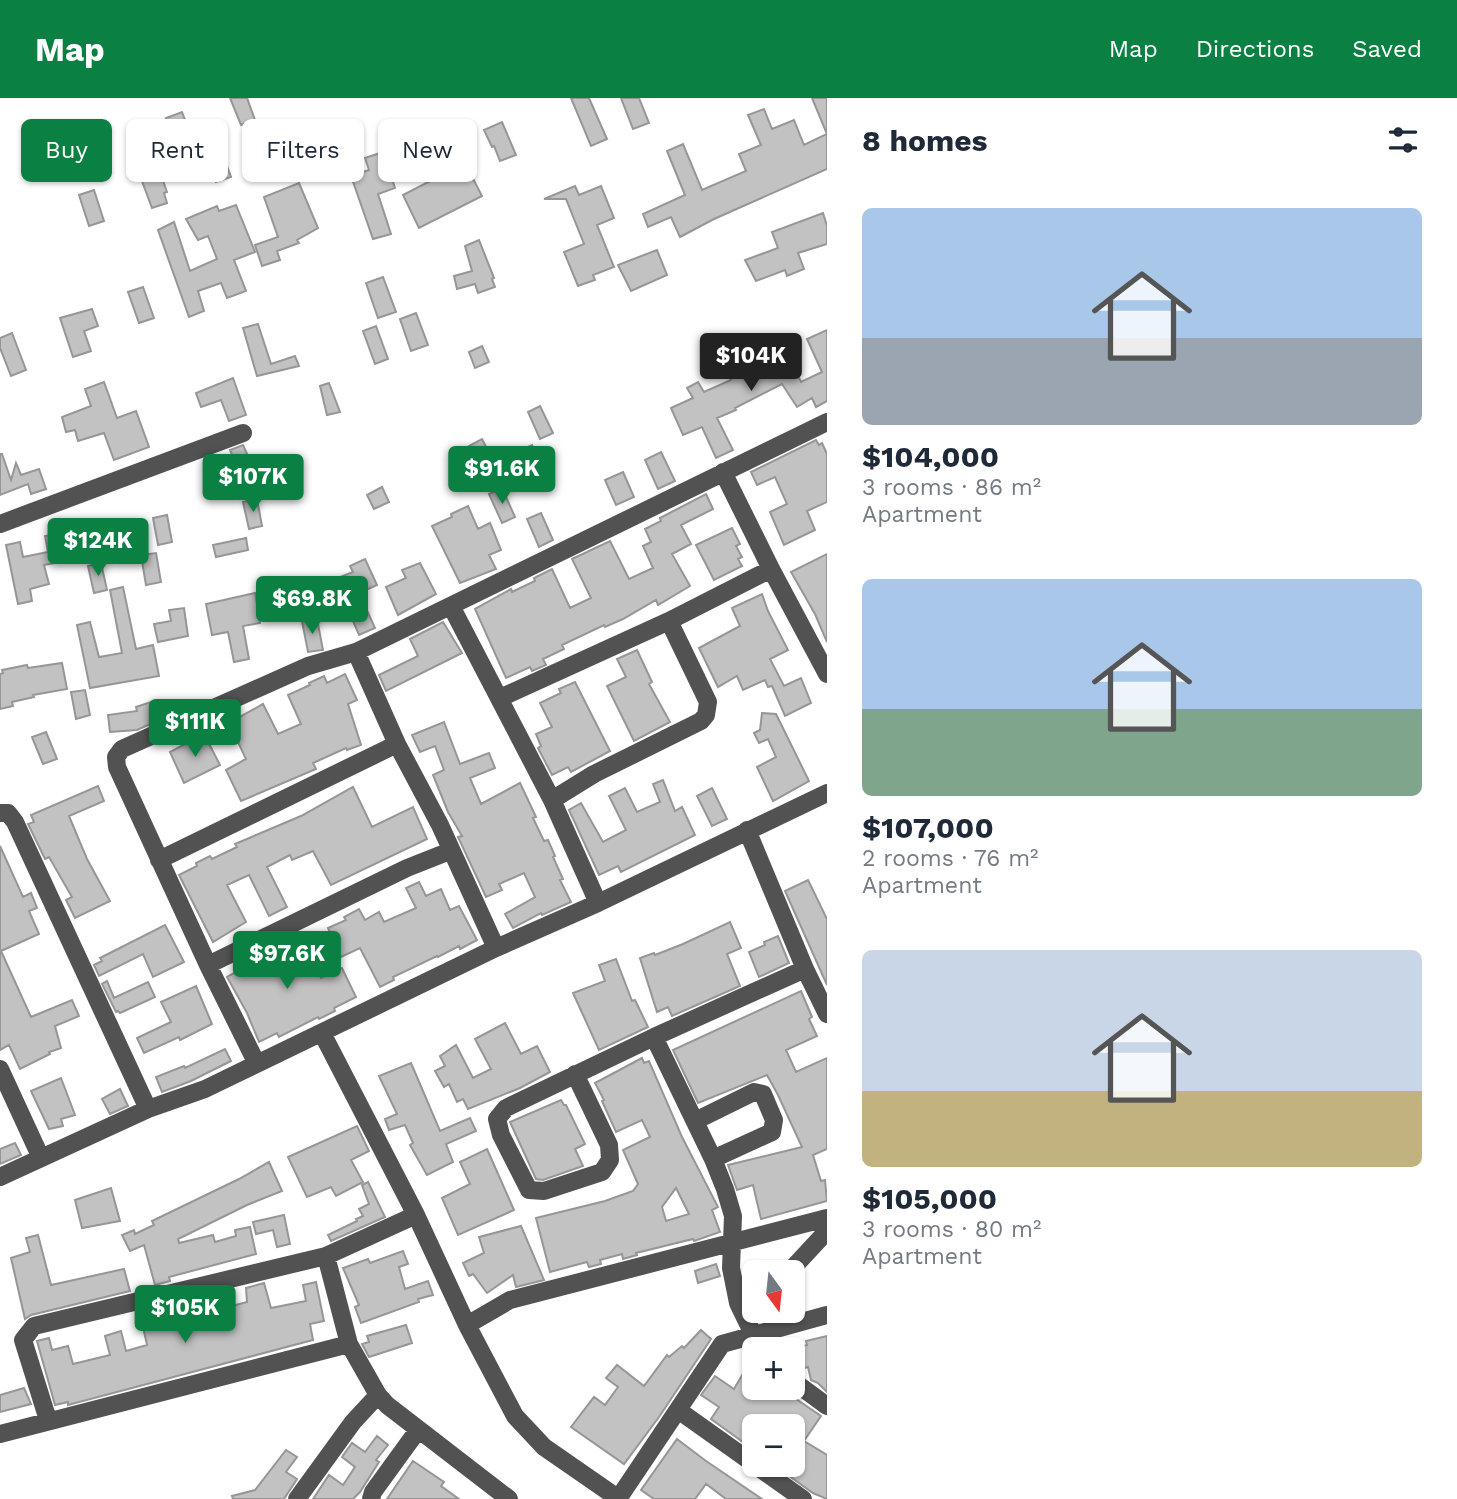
<!DOCTYPE html>
<meta charset="utf-8">
<style>
:root{--surface:#fff;--page:#f2f2f3;--text:#1f2937;--muted:#747a83;--accent:#0b8043}
body{margin:0;font-family:"Work Sans",sans-serif;background:var(--page);color:var(--text);height:100vh;display:flex;flex-direction:column;font-size:26px;white-space:nowrap}
*{box-sizing:border-box;margin:0}
p{font-size:23px;color:var(--muted)}
.icon{flex:none;width:38px;height:38px;fill:none;stroke:currentColor;stroke-width:2;stroke-linecap:round;stroke-linejoin:round}
.map{position:relative;flex:1;overflow:hidden}
.drawer{display:flex;flex-direction:column;background:var(--surface);width:630px}
.drawer>*{flex:none}
.hud{position:absolute;left:21px;top:21px;width:665px;height:63px;display:flex;gap:14px}
.needle{width:46px;rotate:165deg}
.buttons{position:absolute;left:742px;top:1162px;display:grid;gap:14px}
.buttons a{display:grid;place-items:center;width:63px;height:63px;border-radius:10px;background:var(--surface);box-shadow:0 2px 5px #0004;font-size:35px}
.price{position:absolute;translate:-50% -60px;padding:0 16px;border-radius:7px;background:var(--accent);color:#fff;font-size:23px;line-height:46px;filter:drop-shadow(0 2px 4px #0008)}
.price::after{content:'';position:absolute;left:50%;top:42px;width:21px;height:16px;margin-left:-10px;background:inherit;clip-path:polygon(0 0,100% 0,50% 100%)}
.price.selected{background:#222;color:#fff}
ul{padding:0;list-style:none}
li{display:grid;align-content:center;gap:14px;height:371px;padding:0 35px}
li span{display:grid;place-items:center;height:217px;border-radius:10px;color:#555}
li>.icon{margin-inline-start:auto}
span .icon{width:126px;height:126px;fill:#fffc;stroke-width:1}
li b{font-size:30px}
h2{display:flex;justify-content:space-between;align-items:center;height:84px;padding:0 35px;font-size:30px}
.pill{padding:0 24px;border-radius:10px;background:var(--surface);box-shadow:0 2px 5px #0004;font-size:24px;line-height:63px}
.pill.selected{background:var(--accent);color:#fff}
header{display:flex;align-items:center;gap:42px;box-sizing:border-box;height:98px;padding:0 35px;background:var(--accent);color:#fff}
header strong{font-size:33px}
nav{display:flex;gap:38px;margin-inline-start:auto;font-size:24px}
main{display:flex;flex:1;min-height:0}
.map>svg:first-child{display:block}
.building{fill:#c2c2c2;stroke:#969696;stroke-width:2;fill-rule:evenodd}
.lines{fill:none;stroke-linecap:round;stroke-linejoin:round}
.minor{stroke:#525252;stroke-width:18}
</style>
<header>
<strong>Map</strong>
<nav><a>Map</a><a>Directions</a><a>Saved</a></nav>
</header>
<main>
<div class="map">
<svg width="827" height="1401" viewBox="0 0 827 1401">
<rect width="100%" height="100%" fill="#fff"/>
<path class="building" d="M230,0H247L255,22L241,27Z
M571,0H589L607,41L591,48Z
M621,0H639L649,25L633,31Z
M812,0H827V71L714,121L680,139L671,119L648,129L643,116L685,97L667,53L683,46L702,92L746,73L739,56L761,47L748,17L764,11L772,31L794,22L804,47L827,36Z
M182,14L195,48L179,54L166,20Z
M502,24L516,57L500,63L494,48L492,49L484,32Z
M100,43L111,75L96,81L92,71L69,80L61,58Z
M218,44L231,79L216,84L203,50Z
M422,46L429,63L417,68L409,51Z
M383,54L395,90L378,96L391,136L373,141L351,78L369,72L365,60Z
M148,63L150,70L154,69L157,76L160,74L167,94L164,95L167,105L152,110L136,67Z
M465,65L482,98L419,130L403,97Z
M299,85L318,130L297,142L299,145L277,153L280,162L262,168L255,147L278,139L264,99Z
M575,88L579,97L601,88L614,120L597,127L614,169L593,177L595,182L578,188L564,154L584,146L566,101H544Z
M94,92L104,123L89,128L79,97Z
M236,107L255,154L234,162L246,193L227,200L221,185L198,193L204,213L189,219L158,132L174,124L190,173L217,161L208,138L198,142L186,121L217,108L219,113Z
M823,115L827,128V146L798,155L804,171L787,178L785,172L756,183L745,162L778,150L772,134Z
M479,142L494,180L492,181L495,189L478,195L475,186L457,191L454,178L472,173L465,148Z
M657,152L667,177L631,193L618,167Z
M383,179L396,214L378,220L366,185Z
M143,189L154,220L139,225L128,194Z
M92,211L98,228L84,233L91,253L73,259L60,220Z
M416,215L428,247L411,253L400,221Z
M258,226L271,266L295,258L299,268L257,278L243,230Z
M376,228L388,261L375,266L363,233Z
M827,232V303L816,309L812,300L797,309L782,286L735,310L736,312L717,320L733,352L716,360L702,329L683,337L671,310L693,300L687,290L698,284L704,294L731,282L726,270L739,264L743,274L786,254L801,284L822,274L807,241Z
M12,235L26,272L11,278L0,250V240Z
M482,248L489,264L475,270L469,254Z
M233,280L246,317L229,323L221,302L201,309L196,295Z
M104,284L117,320L136,313L149,349L114,362L104,335L78,343L75,332L66,334L62,319L91,308L85,291Z
M329,285L340,314L327,317L320,288Z
M540,308L553,335L540,341L528,314Z
M482,341L495,366L481,373L469,348Z
M816,342L819,347L822,345L827,356V404L807,413L815,432L784,447L770,414L787,406L775,379L757,387L751,374Z
M243,347L253,369L240,375L230,352Z
M532,347L546,377L529,384L515,355Z
M661,354L675,383L658,391L645,362Z
M0,356H2L11,382L16,365L21,377L39,371L46,391L31,396L28,386L0,397Z
M623,374L634,399L616,407L605,382Z
M382,389L389,404L374,411L367,397Z
M502,390L515,419L502,425L489,396Z
M706,396L713,411L681,427L691,446L672,456L690,488L658,507L656,502L623,521L605,529L604,527L562,547L564,551L543,561L546,567L532,573L530,569L506,580L475,511L511,491L512,494L535,483L534,480L552,471L570,510L591,500L572,461L610,443L629,481L653,470L643,448L651,444L645,431L661,423L660,420Z
M257,401L262,428L249,431L243,404Z
M468,408L478,431L490,425L501,452L489,457L496,471L460,485L432,428L452,419L451,416Z
M541,415L553,442L539,449L527,421Z
M167,417L172,444L158,447L153,420Z
M732,430L740,446L736,448L742,459L738,461L742,468L714,482L696,447Z
M59,436L62,452L79,449L82,460L44,467L49,486L30,491L32,503L18,506L6,447L20,444L23,459L48,454L45,438Z
M246,440L248,452L216,459L213,447Z
M156,455L161,484L146,487L141,457Z
M827,456V544L815,516L791,474Z
M365,461L377,487L359,495L375,530L359,537L335,481L353,474L350,468Z
M101,465L107,492L94,495L88,468Z
M420,465L436,496L398,517L386,489L406,480L402,472Z
M123,489L136,551L153,547L159,578L90,590L77,527L90,524L99,559L122,555L110,492Z
M255,495L260,525L243,528L249,561L234,564L228,534L212,537L206,506Z
M762,496L768,513L788,552L770,561L784,588L801,580L811,605L785,618L772,588L768,589L765,582L743,592L737,578L718,589L699,550L740,528L732,510Z
M184,510L188,538L158,544L154,526L171,523L169,512Z
M317,521L323,552L308,554L302,523Z
M443,524L462,555L386,593L379,577L418,558L410,541Z
M637,552L652,584L649,586L670,624L634,643L607,588L626,579L617,561Z
M62,565L67,591L33,597L34,599L12,604L13,608L0,611V576L3,575L2,572L27,567L28,570Z
M345,576L357,602L348,606L361,647L347,652L346,650L313,665L316,671L241,703L226,672L246,661L229,625L263,606L278,636L301,626L288,597L310,587L309,585L324,578L327,585Z
M575,584L610,653L571,674L568,669L552,677L538,650L541,648L536,636L552,629L540,605L561,595L559,591Z
M85,592L90,617L76,621L71,594Z
M151,604L153,612L161,609L164,620L137,632L110,634L108,617L137,613L136,609Z
M762,615L776,616L809,683L773,703L757,669L776,659L768,641L759,645L754,635L760,632Z
M444,624L460,666L489,655L495,670L470,680L481,706L520,685L536,719L533,720L544,743L548,742L555,758L553,759L563,781L560,782L571,804L542,817L541,815L513,830L505,816L535,799L524,775L499,786L502,792L486,799L458,739L462,738L448,714L433,677L444,672L435,648L420,654L412,637Z
M46,634L57,661L43,666L32,639Z
M204,636L220,667L184,685L170,654Z
M663,682L675,713L682,709L695,737L621,774L618,768L599,777L569,712L581,705L603,744L626,732L609,698L625,690L637,714L660,704L653,686Z
M98,688L104,703L69,718L87,761L110,803L75,820L66,802L72,799L49,759L45,761L28,726L34,724L31,717Z
M353,689L372,729L413,709L427,741L331,787L313,753L292,762L290,757L267,769L287,809L269,818L249,777L227,787L246,824L213,844L179,777L197,768L196,765L210,758L212,761L237,749L235,746L301,718Z
M712,690L727,721L712,728L697,698Z
M0,748L23,799L31,795L37,810L29,813L39,836L1,853L31,919L72,902L79,918L55,928L61,950L49,954L50,956L20,971L9,947L0,952Z
M808,782L827,821V887L785,793Z
M419,784L426,798L441,791L450,812L459,808L477,842L460,851L459,848L438,859L437,858L393,879L394,882L380,889L360,850L341,859L328,830L346,822L344,819L359,811L365,822L379,814L384,824L416,810L406,790Z
M730,824L741,850L727,856L740,888L672,918L668,909L657,914L640,860L654,855L655,857L683,846Z
M165,827L184,864L153,879L143,856L99,878L94,867L102,863L100,860Z
M778,838L789,865L759,879L749,854L765,847L764,844Z
M301,843L321,880L342,870L356,899L334,910L335,913L319,921L318,919L279,939L277,935L259,944L247,915L227,879L243,870L240,864L253,858L256,863Z
M616,861L632,903L635,902L648,929L599,952L573,895L605,883L599,867Z
M107,883L114,900L148,884L155,899L120,915L118,913L116,914L102,886Z
M196,888L212,926L180,942L179,939L144,955L137,940L171,924L161,904Z
M801,893L812,919L809,921L817,938L786,952L796,974L827,960V1051L813,1057L821,1083L825,1082L827,1103L761,1121L753,1087L737,1092L728,1067L802,1049L778,997L767,977L698,1005L673,952Z
M505,925L521,956L537,948L550,974L520,990L468,1011L463,1001L457,1004L449,986L444,989L435,973L445,968L440,958L456,947L473,980L491,971L475,941Z
M225,951L231,963L191,983L162,994L156,979L184,968L185,970Z
M642,960L644,965L649,963L682,1039L718,1109L712,1112L720,1134L694,1143L693,1141L636,1155L637,1157L623,1161L622,1156L600,1162L601,1166L589,1169L587,1164L550,1174L536,1120L605,1103L633,1093L638,1086L623,1052L650,1039L642,1022L616,1034L602,1003L604,1002L595,985ZM676,1090L689,1116L666,1123L662,1109Z
M411,965L440,1033L470,1020L476,1033L446,1046L453,1064L427,1077L410,1047L413,1045L405,1027L389,1032L385,1021L397,1016L379,978Z
M61,980L75,1017L61,1021L63,1028L49,1031L31,993Z
M120,991L128,1008L110,1016L102,1001Z
M561,1002L564,1007H566L585,1046L575,1051L583,1068L543,1082L536,1081L510,1024Z
M357,1028L369,1053L351,1062L363,1084L336,1098L331,1089L307,1099L288,1059Z
M15,1045L21,1057L0,1066V1051Z
M487,1051L514,1112L458,1137L442,1100L470,1086L460,1064Z
M269,1064L282,1093L247,1107L178,1141L179,1145L213,1137L215,1144L236,1138L235,1132L250,1129L256,1156L169,1179L170,1183L155,1187L144,1147L130,1153L122,1137L134,1132L135,1136L154,1127L152,1123L239,1081Z
M368,1084L385,1119L331,1143L328,1137L357,1123L356,1121L363,1118L359,1111L369,1106L362,1087Z
M111,1090L120,1123L82,1130L75,1102Z
M284,1117L290,1146L277,1149L273,1132L256,1136L253,1124Z
M521,1128L544,1182L516,1189L513,1177L487,1195L473,1176L469,1178L463,1165L484,1155L479,1139Z
M38,1137L51,1187L124,1171L130,1193L31,1217L25,1221L11,1160L30,1154L26,1140Z
M403,1153L408,1166L399,1169L405,1191L428,1183L433,1197L418,1201L419,1204L361,1225L355,1209L359,1207L343,1170L368,1161L370,1165Z
M716,1166L720,1178L698,1185L695,1173Z
M316,1184L324,1223L310,1226L313,1242L68,1307V1304L55,1307L37,1243L49,1240L52,1252L68,1248L73,1266L110,1257L105,1238L121,1233L126,1253L147,1247L143,1229L179,1219L178,1215L212,1207L210,1198L224,1194L228,1209L247,1204L246,1190L264,1185L271,1210L306,1203L303,1187Z
M406,1227L412,1245L369,1259L362,1246L369,1244L367,1238Z
M701,1232L711,1241L659,1319L624,1366L571,1329L594,1299L605,1307L618,1289L606,1280L617,1267L644,1288L667,1257L669,1259L682,1248L684,1250Z
M827,1238V1294L818,1285L811,1282L808,1269L796,1272L793,1266V1251L807,1247L806,1243Z
M744,1274L754,1281V1290H780L821,1318L804,1343L827,1357V1401L813,1395L774,1367H793V1328H754V1352L711,1321L719,1309L701,1297L715,1278L734,1291Z
M24,1290L31,1306L0,1314V1297Z
M377,1338L388,1347L376,1362L379,1364L360,1394L353,1401H313L329,1377L343,1387L355,1369L342,1359L352,1345L365,1354Z
M677,1341L706,1363L762,1401H726L706,1386L695,1401H654L641,1392Z
M286,1352L297,1359L286,1374L297,1381L284,1401H233L232,1398L255,1392Z
M413,1363L444,1384L441,1388L459,1401H387Z"/>
<g class="lines">
<path class="minor" d="M723,374L771,471L827,576
M0,426L243,335
M451,508L552,702L598,805
M500,600L669,523L771,471
M552,702L594,676L701,623L706,617L708,604L669,523
M0,715H8L15,724L148,1011
M747,732L805,871
M159,762L397,646
M496,850L598,805L827,695
M208,867L117,669L116,659L122,651L308,568L356,554L827,324
M322,935L416,1117L467,1227L515,1318L544,1349L619,1401
M654,939L713,1061L725,1091L733,1118L731,1170L738,1205L753,1236L758,1251
M256,964L208,867L407,770L450,753
M0,971L41,1060
M575,976L609,1047L610,1062L602,1074L544,1093L529,1092L501,1037L497,1021L506,1010L654,939L805,871L827,916
M695,1023L754,994L763,996L774,1022L772,1034L713,1061
M0,1079L148,1011L205,991L496,850L440,727L397,646L356,554
M789,1174L827,1133
M467,1227L510,1202L827,1120
M349,1246L378,1297L387,1307L509,1401
M793,1283L827,1308
M678,1312L754,1366
M48,1322L23,1242L34,1228L326,1158L416,1117
M0,1336L349,1246L326,1158
M755,1367L803,1401
M297,1401L353,1324L378,1297
M371,1401L373,1394L418,1332
M618,1401L722,1246L827,1217"/>
</g>
</svg>
<div class="buttons">
<a><svg class="needle" viewBox="-14 -14 28 28"><path d="M0-13l5 13h-10z" fill="#e53935"/><path d="M0 13l5-13h-10z" fill="#747a83"/></svg></a>
<a>+</a>
<a>−</a>
</div>
<b class="price selected" style="left:751px;top:295px">$104K</b>
<b class="price" style="left:502px;top:408px">$91.6K</b>
<b class="price" style="left:253px;top:416px">$107K</b>
<b class="price" style="left:98px;top:480px">$124K</b>
<b class="price" style="left:312px;top:538px">$69.8K</b>
<b class="price" style="left:195px;top:661px">$111K</b>
<b class="price" style="left:287px;top:893px">$97.6K</b>
<b class="price" style="left:185px;top:1247px">$105K</b>
<div class="hud">
<a class="pill selected">Buy</a>
<a class="pill">Rent</a>
<a class="pill">Filters</a>
<a class="pill">New</a>
</div>
</div>
<section class="drawer">
<h2>8 homes<svg class="icon" aria-label="filters" viewBox="0 0 24 24"><path d="M4 7h16M4 17h16"/><circle cx="9" cy="7" r="2"/><circle cx="15" cy="17" r="2"/></svg></h2>
<ul>
<li><span style="background:linear-gradient(#a9c7e8 60%,#9aa5b1 0)"><svg class="icon" aria-label="home" viewBox="0 0 24 24"><path d="M3 11l9-7 9 7M6 9v11h12V9"/></svg></span><div><b>$104,000</b><p>3 rooms · 86 m²</p><p>Apartment</p></div></li>
<li><span style="background:linear-gradient(#a9c7e8 60%,#7fa58c 0)"><svg class="icon" aria-label="home" viewBox="0 0 24 24"><path d="M3 11l9-7 9 7M6 9v11h12V9"/></svg></span><div><b>$107,000</b><p>2 rooms · 76 m²</p><p>Apartment</p></div></li>
<li><span style="background:linear-gradient(#c9d6e8 65%,#c2b280 0)"><svg class="icon" aria-label="home" viewBox="0 0 24 24"><path d="M3 11l9-7 9 7M6 9v11h12V9"/></svg></span><div><b>$105,000</b><p>3 rooms · 80 m²</p><p>Apartment</p></div></li>
</ul>
</section>
</main>
